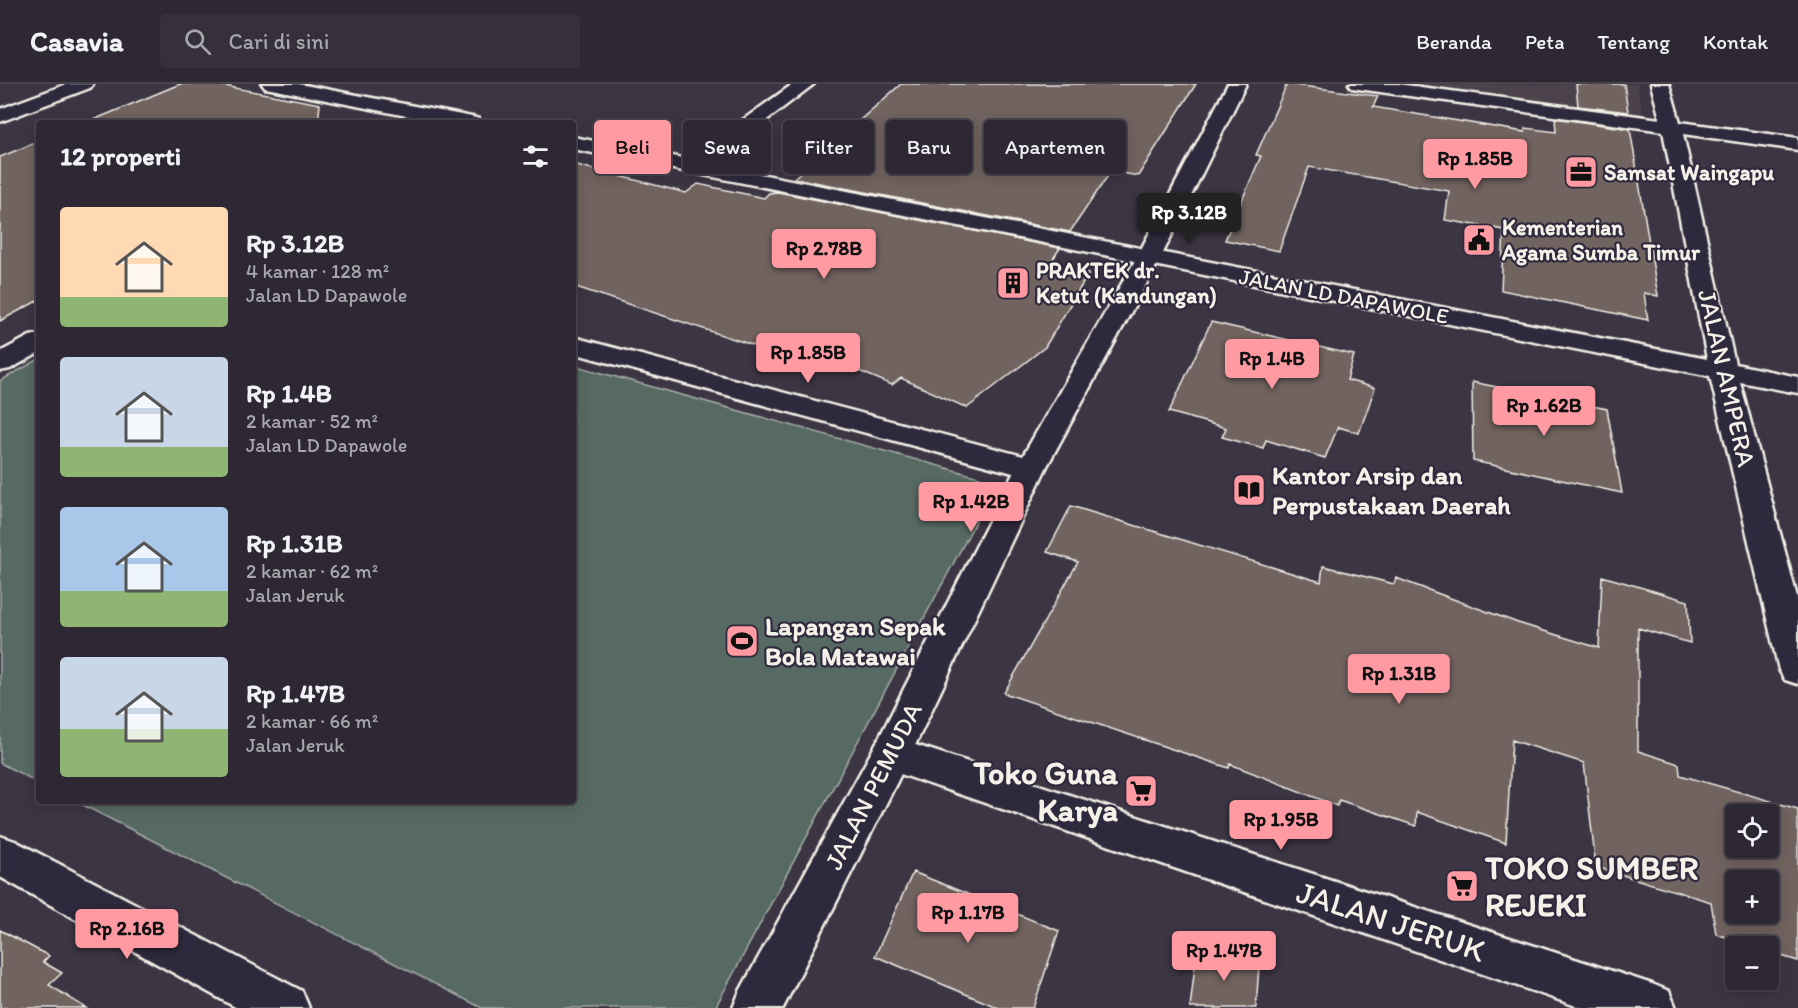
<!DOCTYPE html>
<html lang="id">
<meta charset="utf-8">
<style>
:root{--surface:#2d2833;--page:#35303b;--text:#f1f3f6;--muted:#a7a6ac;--line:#48444e;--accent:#ff9aa2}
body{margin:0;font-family:Itim,sans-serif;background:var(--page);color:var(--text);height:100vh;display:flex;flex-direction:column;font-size:22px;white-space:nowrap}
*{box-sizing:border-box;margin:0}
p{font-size:20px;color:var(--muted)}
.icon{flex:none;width:33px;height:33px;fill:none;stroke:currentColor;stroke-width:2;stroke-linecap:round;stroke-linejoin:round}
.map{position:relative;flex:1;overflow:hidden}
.side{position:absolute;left:36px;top:36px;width:540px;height:684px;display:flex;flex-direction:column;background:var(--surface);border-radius:6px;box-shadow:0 3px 15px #0003,0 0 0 2px var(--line)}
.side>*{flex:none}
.hud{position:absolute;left:594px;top:36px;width:570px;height:54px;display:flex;gap:12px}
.fabs{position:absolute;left:1725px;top:720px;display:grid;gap:12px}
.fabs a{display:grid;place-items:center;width:54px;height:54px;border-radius:6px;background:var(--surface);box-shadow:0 3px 15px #0003,0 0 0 2px var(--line);font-size:30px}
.price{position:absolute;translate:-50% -51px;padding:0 14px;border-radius:6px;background:var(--accent);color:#111;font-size:20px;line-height:39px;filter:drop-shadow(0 2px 3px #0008)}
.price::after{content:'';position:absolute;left:50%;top:36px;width:18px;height:14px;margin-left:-9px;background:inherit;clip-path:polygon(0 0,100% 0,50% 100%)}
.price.on{background:#222;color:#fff}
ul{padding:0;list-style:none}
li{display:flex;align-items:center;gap:18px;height:150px;padding:0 24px}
li span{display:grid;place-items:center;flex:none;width:168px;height:120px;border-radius:6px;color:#555}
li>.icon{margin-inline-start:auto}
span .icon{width:72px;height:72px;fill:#fffc;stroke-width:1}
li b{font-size:26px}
h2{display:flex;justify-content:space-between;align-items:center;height:72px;padding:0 24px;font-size:26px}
.chip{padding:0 21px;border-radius:6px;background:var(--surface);box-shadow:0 3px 15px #0003,0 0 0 2px var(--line);font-size:21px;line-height:54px}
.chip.on{background:var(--accent);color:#111}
header{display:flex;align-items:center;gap:36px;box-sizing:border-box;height:84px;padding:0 30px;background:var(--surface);border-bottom:2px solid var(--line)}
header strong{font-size:28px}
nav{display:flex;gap:33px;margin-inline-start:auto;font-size:21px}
.search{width:420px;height:54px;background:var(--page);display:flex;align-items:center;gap:15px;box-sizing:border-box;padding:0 21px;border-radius:6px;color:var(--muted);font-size:22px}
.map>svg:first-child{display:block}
.built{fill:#4c434c}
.green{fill:#566a63;stroke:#a5aea6;stroke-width:1.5}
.building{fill:#71635f;stroke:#f4f1e8;stroke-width:1.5;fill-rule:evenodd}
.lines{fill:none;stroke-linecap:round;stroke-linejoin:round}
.minor-casing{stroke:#f4f1e8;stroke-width:5}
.tertiary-casing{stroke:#f4f1e8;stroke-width:5}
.minor{fill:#2f2a3d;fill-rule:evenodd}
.tertiary{fill:#2f2a3d;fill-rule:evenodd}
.labels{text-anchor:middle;stroke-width:4.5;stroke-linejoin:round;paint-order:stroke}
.far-poi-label{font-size:22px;font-weight:bold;fill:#f4f1e8;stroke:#2f2a3d;text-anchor:start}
.far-street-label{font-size:22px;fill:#f4f1e8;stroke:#2f2a3d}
.street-label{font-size:26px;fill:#f4f1e8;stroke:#2f2a3d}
.poi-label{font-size:26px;font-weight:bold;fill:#f4f1e8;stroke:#2f2a3d;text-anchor:start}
.near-poi-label{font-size:32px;font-weight:bold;fill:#f4f1e8;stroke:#2f2a3d;text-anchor:end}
.near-street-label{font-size:32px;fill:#f4f1e8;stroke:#2f2a3d}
</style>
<header>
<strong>Casavia</strong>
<div class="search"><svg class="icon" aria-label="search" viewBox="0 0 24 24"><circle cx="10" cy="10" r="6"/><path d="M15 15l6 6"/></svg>Cari di sini</div>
<nav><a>Beranda</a><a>Peta</a><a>Tentang</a><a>Kontak</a></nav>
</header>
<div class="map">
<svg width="1798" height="924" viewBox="0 0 1798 924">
<rect width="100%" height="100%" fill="#3c3544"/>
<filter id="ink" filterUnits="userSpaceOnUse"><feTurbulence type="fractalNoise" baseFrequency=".0167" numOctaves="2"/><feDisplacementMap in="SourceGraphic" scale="12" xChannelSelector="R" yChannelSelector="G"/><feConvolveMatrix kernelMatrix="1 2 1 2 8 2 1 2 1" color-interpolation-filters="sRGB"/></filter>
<g filter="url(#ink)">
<path class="built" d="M1414,0H1637L1643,32Z"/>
<path class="green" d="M39,275V699L0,679V297Z
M573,281L997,398L715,924H482L75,717H573Z"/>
<path class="building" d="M180,0H214L320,20L318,39H86Z
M901,0H1196L1138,92L1111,87L1070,148L794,94Z
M1287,0L1378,12L1373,23L1525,48V44L1556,48L1555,34L1630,45L1658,212L1644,209L1648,236L1501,206L1504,146L1445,136L1449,107L1309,83L1279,167L1225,156L1261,72L1256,71Z
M1576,0H1624L1628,28L1578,22Z
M39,57V216L0,237V73Z
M573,80L686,109L698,100L764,114L769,109L778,108L1060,164L1049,181L1089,189L1045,263L967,324L901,294L892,301L838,278L831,284L764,257L758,263L573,202Z
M1211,238L1354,271L1347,296L1375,304L1359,349L1338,343L1325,374L1266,356L1263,364L1222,353L1226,344L1169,328Z
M1472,298L1607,325L1622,409L1473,377Z
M1071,422L1321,498L1323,482L1394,500L1396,494L1518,539L1599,564L1602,492L1688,517L1690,559L1638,544V667L1679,680L1680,691L1798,725V877L1768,868V862H1753L1716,850L1711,818L1596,783L1584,679L1512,656L1506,759L1417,728L1416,742L1339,716L1337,722L1230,680L1229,684L1004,609L1078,478L1047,468ZM1736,730H1768V764H1736ZM1736,796H1768V830H1736Z
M913,788L1059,847L1033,924H999L875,872Z
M0,846L49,872L43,878L62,889L49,901L86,924H0Z
M1197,864L1259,882L1256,924H1190Z"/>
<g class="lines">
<defs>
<path id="minor" d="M67,0H93L90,4L0,38V25Z
M262,0H299L472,33L479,35L482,39H442L271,5L265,4Z
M793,0H814L709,80L1707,275L1663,47L1358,5L1352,4L1349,0H1398L1660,35L1651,0H1669L1680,38L1798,54V66L1683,50L1735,280L1798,293V309L1740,298L1798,517V600L1785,596L1779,586L1710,292L573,65V53L688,75Z
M39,250V269L10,285L0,287V268L30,252Z
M573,253L1042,377L1046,384L1042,391L1031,394L573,269Z
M891,653L1652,900L1669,907L1676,924H1582L877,682L871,670L877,658Z
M0,752L15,757L302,907L309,924H237L0,793Z"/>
<path id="tertiary" d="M1228,0H1246L1161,173L1046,384L911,670L783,924H733L740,907L877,658L1016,384L1137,173Z"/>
</defs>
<use href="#minor" class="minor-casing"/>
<use href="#tertiary" class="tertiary-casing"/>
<use href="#minor" class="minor"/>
<use href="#tertiary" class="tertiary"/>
</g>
</g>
<defs>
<symbol id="office-square" viewBox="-11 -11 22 22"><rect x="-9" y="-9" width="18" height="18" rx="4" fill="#ff9aa2" stroke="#2f2a3d"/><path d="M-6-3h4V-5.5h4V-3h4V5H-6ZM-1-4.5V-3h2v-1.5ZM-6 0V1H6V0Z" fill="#111"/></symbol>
<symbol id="civic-square" viewBox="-11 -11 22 22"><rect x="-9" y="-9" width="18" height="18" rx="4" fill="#ff9aa2" stroke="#2f2a3d"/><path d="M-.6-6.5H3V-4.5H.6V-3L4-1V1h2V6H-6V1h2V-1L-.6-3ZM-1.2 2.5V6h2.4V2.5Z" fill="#111"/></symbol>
<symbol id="building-square" viewBox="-11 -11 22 22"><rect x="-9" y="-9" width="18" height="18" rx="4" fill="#ff9aa2" stroke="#2f2a3d"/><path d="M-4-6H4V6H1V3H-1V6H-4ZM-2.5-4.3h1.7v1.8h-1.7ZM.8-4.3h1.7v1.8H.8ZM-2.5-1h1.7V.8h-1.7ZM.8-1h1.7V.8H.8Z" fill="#111"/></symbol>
<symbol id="library-square" viewBox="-11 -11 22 22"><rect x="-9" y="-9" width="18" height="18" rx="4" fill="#ff9aa2" stroke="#2f2a3d"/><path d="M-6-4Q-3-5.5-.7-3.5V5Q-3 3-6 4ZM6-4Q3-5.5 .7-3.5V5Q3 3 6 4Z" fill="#111"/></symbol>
<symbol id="stadium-square" viewBox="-11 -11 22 22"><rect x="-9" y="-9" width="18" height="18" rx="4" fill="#ff9aa2" stroke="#2f2a3d"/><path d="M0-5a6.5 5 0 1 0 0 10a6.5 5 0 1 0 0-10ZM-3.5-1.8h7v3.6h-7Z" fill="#111"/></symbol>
<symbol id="supermarket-square" viewBox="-11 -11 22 22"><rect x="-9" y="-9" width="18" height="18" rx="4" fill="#ff9aa2" stroke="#2f2a3d"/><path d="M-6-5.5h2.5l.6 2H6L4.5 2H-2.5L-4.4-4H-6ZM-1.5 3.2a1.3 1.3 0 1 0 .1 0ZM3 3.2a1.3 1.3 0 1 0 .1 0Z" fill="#111"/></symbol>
</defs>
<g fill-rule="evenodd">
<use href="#office-square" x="1562" y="69" width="38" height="38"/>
<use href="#civic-square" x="1460" y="137" width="38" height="38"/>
<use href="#building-square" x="994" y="180" width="38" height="38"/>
<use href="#library-square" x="1230" y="387" width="38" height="38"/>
<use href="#stadium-square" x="723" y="538" width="38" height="38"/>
<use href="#supermarket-square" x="1122" y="688" width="38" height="38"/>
<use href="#supermarket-square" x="1443" y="783" width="38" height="38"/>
</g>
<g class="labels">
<g class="far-poi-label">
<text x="1604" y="96">Samsat Waingapu</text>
<text x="1502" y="151">Kementerian<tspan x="1502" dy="25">Agama Sumba Timur</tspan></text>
<text x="1036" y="194">PRAKTEK dr.<tspan x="1036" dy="25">Ketut (Kandungan)</tspan></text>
</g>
<g class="far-street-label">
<text transform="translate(1344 212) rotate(11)" y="8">JALAN LD DAPAWOLE</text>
</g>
<g class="street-label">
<text transform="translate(1727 294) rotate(77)" y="9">JALAN AMPERA</text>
<text transform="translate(873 702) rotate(-63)" y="9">JALAN PEMUDA</text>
</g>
<g class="poi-label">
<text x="1272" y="400">Kantor Arsip dan<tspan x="1272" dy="30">Perpustakaan Daerah</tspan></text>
<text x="765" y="551">Lapangan Sepak<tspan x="765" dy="30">Bola Matawai</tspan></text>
</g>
<g class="near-poi-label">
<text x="1118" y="700">Toko Guna<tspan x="1118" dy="37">Karya</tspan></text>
<text x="1485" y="795" text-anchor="start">TOKO SUMBER<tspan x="1485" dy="37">REJEKI</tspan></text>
</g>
<g class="near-street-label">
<text transform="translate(1391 837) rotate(18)" y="11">JALAN JERUK</text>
</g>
</g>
</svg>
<div class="fabs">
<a><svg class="icon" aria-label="locate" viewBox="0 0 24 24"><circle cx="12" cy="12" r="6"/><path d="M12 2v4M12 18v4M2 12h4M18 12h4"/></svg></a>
<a>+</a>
<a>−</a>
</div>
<b class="price" style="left:1475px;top:106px">Rp 1.85B</b>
<b class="price on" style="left:1189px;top:160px">Rp 3.12B</b>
<b class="price" style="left:824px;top:196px">Rp 2.78B</b>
<b class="price" style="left:808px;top:300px">Rp 1.85B</b>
<b class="price" style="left:1272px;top:306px">Rp 1.4B</b>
<b class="price" style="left:1544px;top:353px">Rp 1.62B</b>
<b class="price" style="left:971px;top:449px">Rp 1.42B</b>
<b class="price" style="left:1399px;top:621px">Rp 1.31B</b>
<b class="price" style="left:1281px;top:767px">Rp 1.95B</b>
<b class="price" style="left:968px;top:860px">Rp 1.17B</b>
<b class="price" style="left:127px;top:876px">Rp 2.16B</b>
<b class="price" style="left:1224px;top:898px">Rp 1.47B</b>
<div class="hud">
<a class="chip on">Beli</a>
<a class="chip">Sewa</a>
<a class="chip">Filter</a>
<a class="chip">Baru</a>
<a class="chip">Apartemen</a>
</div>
<section class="side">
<h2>12 properti<svg class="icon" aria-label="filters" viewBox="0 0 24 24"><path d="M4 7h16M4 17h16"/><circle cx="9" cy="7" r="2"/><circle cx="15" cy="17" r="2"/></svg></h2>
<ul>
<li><span style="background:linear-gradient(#ffd9b3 75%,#8fb573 0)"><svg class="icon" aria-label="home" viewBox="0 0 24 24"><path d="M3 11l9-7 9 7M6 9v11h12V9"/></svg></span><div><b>Rp 3.12B</b><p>4 kamar · 128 m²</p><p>Jalan LD Dapawole</p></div></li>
<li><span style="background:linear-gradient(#c9d6e8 75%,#8fb573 0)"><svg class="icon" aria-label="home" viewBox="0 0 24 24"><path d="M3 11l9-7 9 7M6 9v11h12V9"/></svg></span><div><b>Rp 1.4B</b><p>2 kamar · 52 m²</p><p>Jalan LD Dapawole</p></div></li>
<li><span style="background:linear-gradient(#a9c7e8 70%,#8fb573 0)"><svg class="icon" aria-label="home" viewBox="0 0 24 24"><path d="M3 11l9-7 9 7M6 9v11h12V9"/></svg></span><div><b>Rp 1.31B</b><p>2 kamar · 62 m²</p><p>Jalan Jeruk</p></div></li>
<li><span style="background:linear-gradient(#c9d6e8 60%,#8fb573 0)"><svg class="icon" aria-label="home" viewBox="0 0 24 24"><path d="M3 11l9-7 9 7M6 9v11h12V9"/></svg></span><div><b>Rp 1.47B</b><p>2 kamar · 66 m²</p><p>Jalan Jeruk</p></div></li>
</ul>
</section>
</div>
